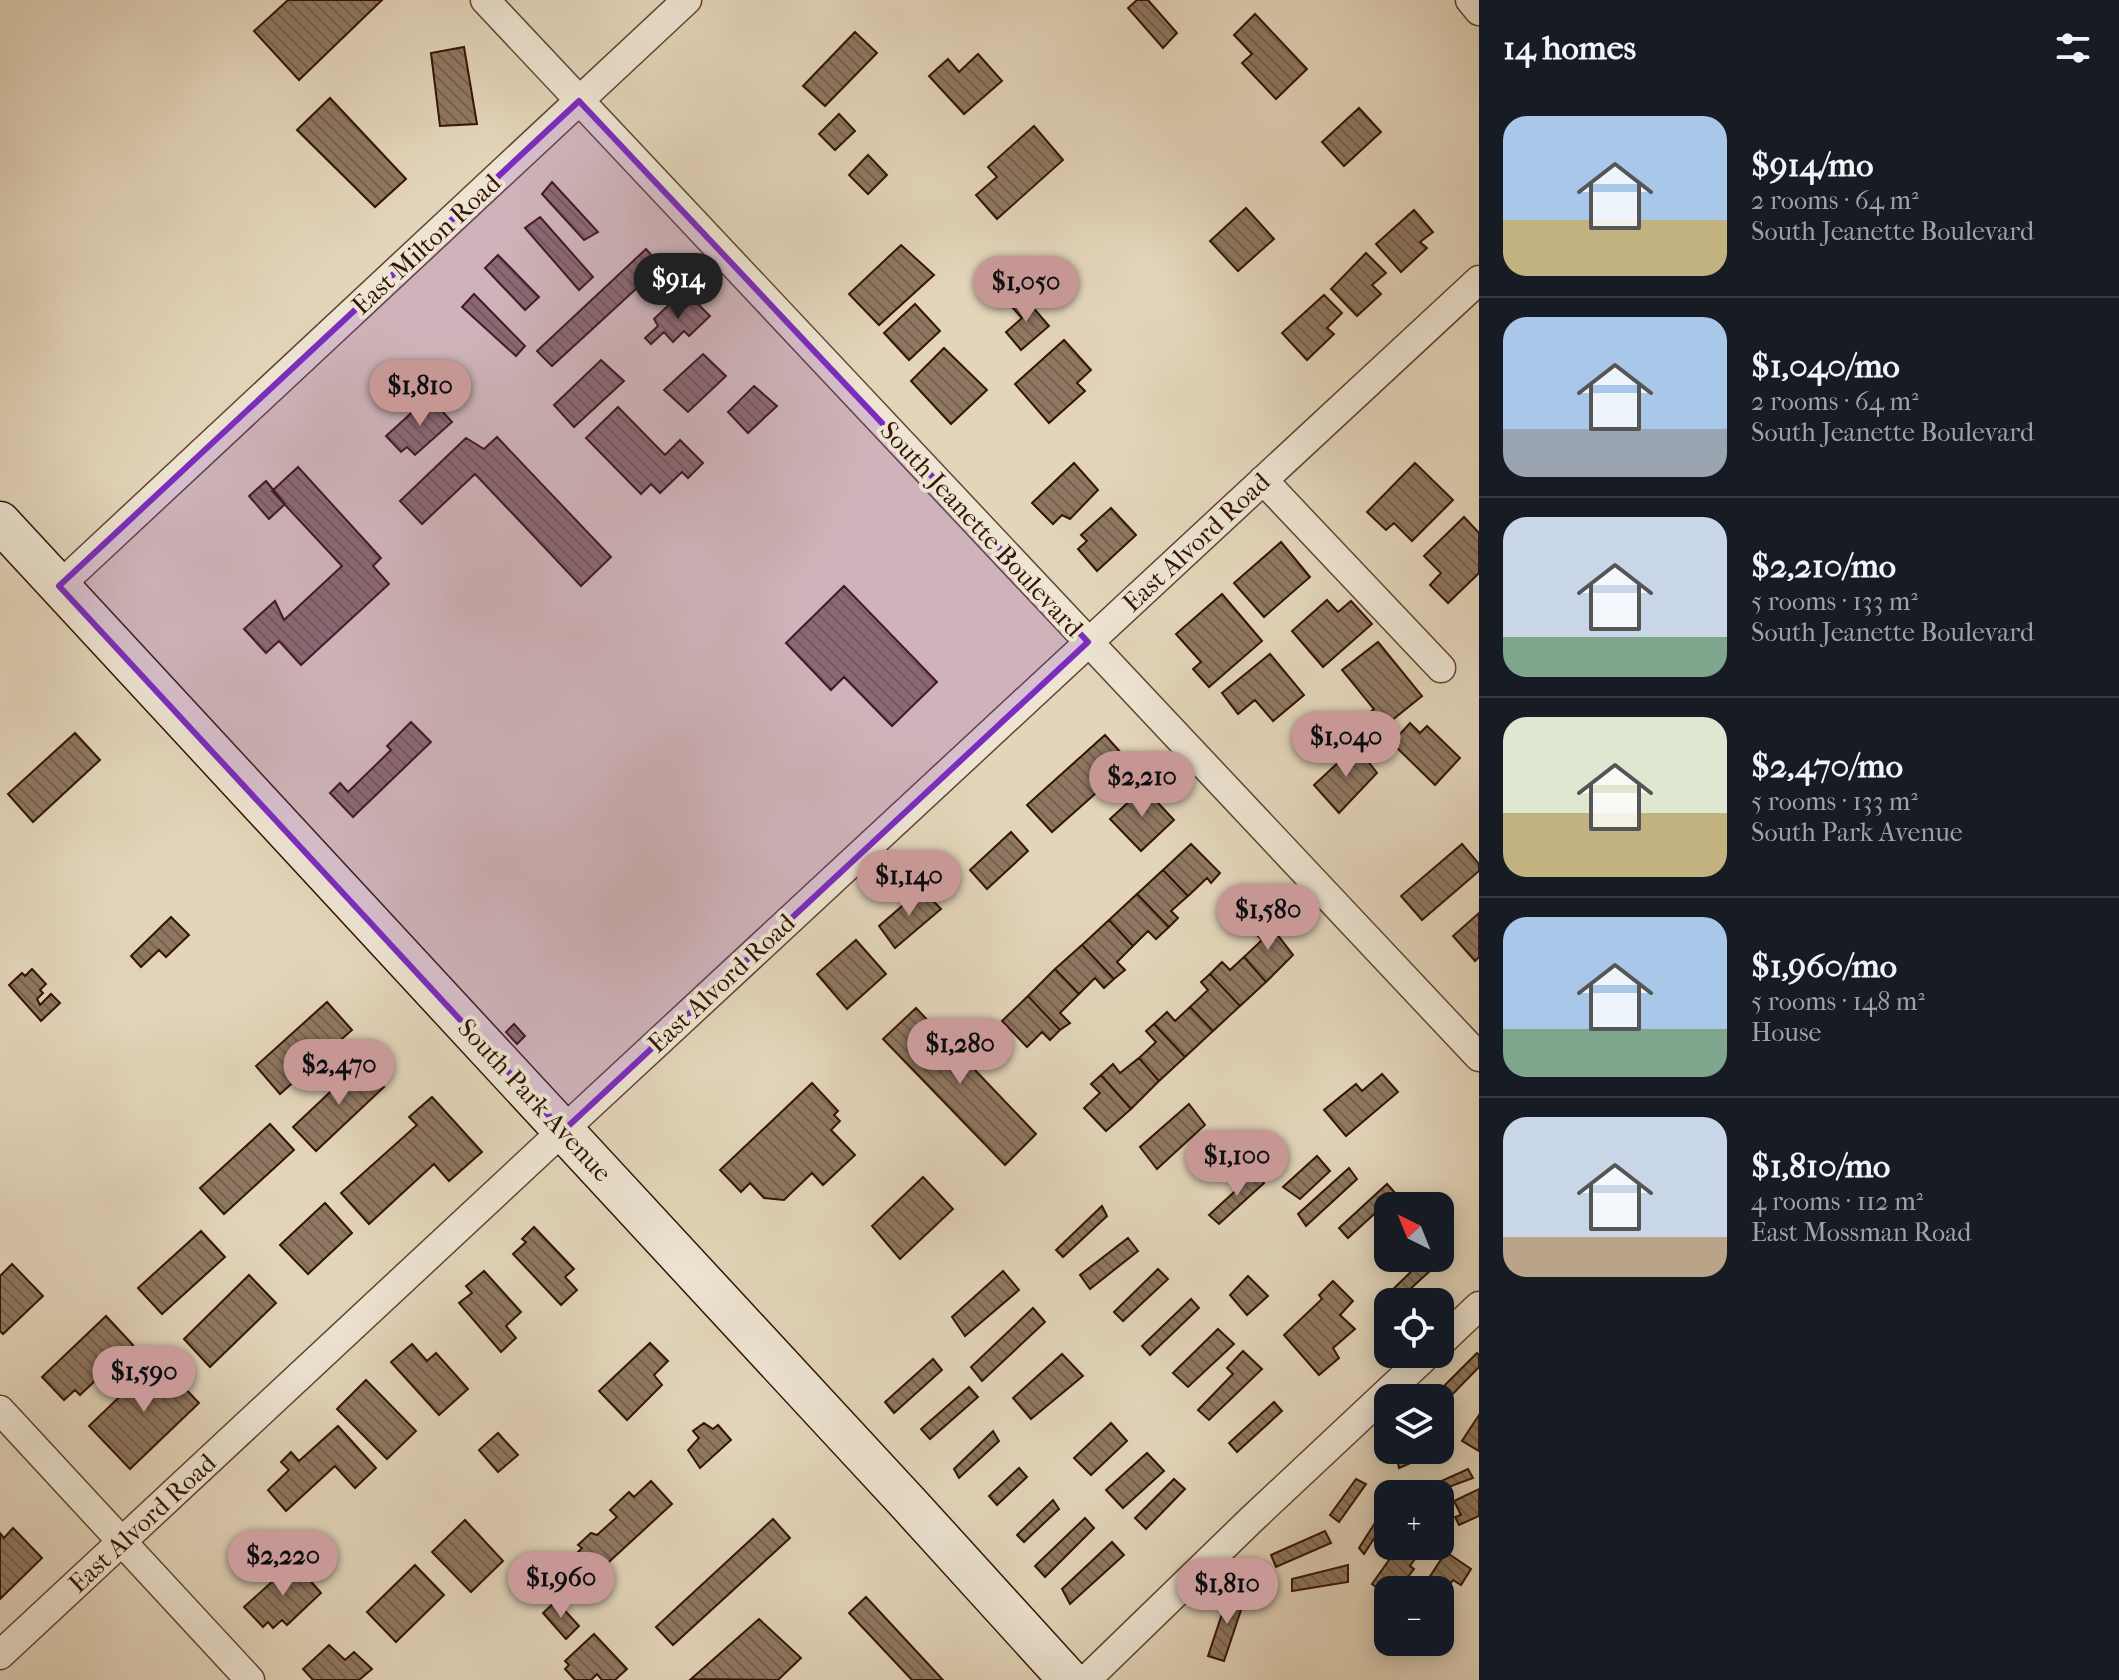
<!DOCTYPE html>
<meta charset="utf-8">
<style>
:root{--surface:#171b24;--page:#20242c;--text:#f1f3f6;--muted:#9ea1a6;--line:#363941;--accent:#c59692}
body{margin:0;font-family:"IM FELL French Canon",serif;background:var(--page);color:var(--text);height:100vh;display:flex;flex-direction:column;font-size:30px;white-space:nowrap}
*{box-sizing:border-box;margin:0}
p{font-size:26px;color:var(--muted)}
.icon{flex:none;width:44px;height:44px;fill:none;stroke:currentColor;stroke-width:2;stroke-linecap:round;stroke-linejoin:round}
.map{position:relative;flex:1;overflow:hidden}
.details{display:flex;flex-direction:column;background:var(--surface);width:640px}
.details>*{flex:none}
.needle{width:52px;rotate:317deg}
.fabs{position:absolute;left:1374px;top:1192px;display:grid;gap:16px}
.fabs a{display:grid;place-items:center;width:80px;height:80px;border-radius:16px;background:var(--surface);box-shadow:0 4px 20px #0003;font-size:40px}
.price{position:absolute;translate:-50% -68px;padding:0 18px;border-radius:28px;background:var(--accent);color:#111;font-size:26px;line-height:52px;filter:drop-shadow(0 2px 4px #0008)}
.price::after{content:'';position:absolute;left:50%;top:48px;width:24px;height:18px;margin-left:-12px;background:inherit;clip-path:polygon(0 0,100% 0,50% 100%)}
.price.selected{background:#222;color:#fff}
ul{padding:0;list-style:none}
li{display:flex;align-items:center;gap:24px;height:200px;padding:0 24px}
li+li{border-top:2px solid var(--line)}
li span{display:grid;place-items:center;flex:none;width:224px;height:160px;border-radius:24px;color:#555}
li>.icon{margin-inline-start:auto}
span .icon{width:96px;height:96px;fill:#fffc;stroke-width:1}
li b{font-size:34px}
h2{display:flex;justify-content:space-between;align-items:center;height:96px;padding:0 24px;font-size:34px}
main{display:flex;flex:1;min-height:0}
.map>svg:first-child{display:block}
.building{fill:url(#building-back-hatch);stroke:#341402;stroke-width:2}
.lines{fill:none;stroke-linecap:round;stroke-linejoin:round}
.street-casing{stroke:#604430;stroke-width:31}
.secondary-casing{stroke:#341402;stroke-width:43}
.street{stroke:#ede4d2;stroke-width:28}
.secondary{stroke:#ede4d2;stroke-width:40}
.marked{fill:#7b2cbf;fill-opacity:0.2;stroke:#7b2cbf;stroke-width:6;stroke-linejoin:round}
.labels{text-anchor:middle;stroke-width:8;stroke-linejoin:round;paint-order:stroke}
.street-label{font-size:26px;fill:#341402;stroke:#ede4d2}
</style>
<main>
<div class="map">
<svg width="1479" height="1680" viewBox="0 0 1479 1680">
<defs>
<pattern id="building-back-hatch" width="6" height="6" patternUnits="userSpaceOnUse" patternTransform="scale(2)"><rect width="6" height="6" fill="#8f7862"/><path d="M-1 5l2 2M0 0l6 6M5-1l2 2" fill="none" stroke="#76614f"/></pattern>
</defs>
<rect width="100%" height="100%" fill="#e3d5ba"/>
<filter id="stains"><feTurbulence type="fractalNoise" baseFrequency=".0025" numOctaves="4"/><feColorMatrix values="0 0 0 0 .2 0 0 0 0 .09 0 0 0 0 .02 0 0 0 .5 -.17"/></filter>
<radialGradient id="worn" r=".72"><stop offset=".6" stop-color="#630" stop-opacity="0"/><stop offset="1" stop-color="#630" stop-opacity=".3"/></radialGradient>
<path class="building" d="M288,0H382L299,80L254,31Z
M1137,0H1148L1177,33L1163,48L1128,8Z
M1255,14L1307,69L1276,99L1242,63L1252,54L1234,35Z
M855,32L877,53L825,106L803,86Z
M464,47L477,124L440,126L431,53Z
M978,54L1002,81L964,114L929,76L948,59L959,72Z
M330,98L406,179L375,207L297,130Z
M1359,108L1381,132L1344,166L1322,142Z
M839,114L855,131L835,150L819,134Z
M1034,126L1063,160L997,219L976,195L997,177L988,167Z
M868,155L887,175L868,194L849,175Z
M552,182L598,232L584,240L542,194Z
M1246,208L1274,239L1238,271L1210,241Z
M1414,210L1433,232L1420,242L1427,248L1401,272L1376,244Z
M540,217L593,277L579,290L525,228Z
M901,245L934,275L879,325L849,294Z
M646,249L661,266L552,366L537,351Z
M1366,253L1386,273L1372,285L1381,294L1357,316L1331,289Z
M498,255L539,297L525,310L485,268Z
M474,294L525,346L516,356L462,307Z
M1324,295L1342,313L1327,328L1334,334L1307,360L1282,333Z
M1023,296L1049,326L1021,350L1006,332L1022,318L1011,306Z
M675,299L685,308L694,300L710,316L689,336L684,331L673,342L664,332L651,344L645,338L658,326L654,319Z
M915,304L940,331L909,360L884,333Z
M1064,340L1091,370L1077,383L1085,391L1049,423L1015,384Z
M944,348L987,390L951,424L911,381Z
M703,354L726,376L688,412L664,390Z
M601,360L624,381L574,427L554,405Z
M754,386L777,406L748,433L728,412Z
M429,397L452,422L415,455L407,447L401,452L386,436Z
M618,407L665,455L680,440L703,463L688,478L682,472L660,493L651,484L641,494L586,438Z
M497,437L611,557L581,586L475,474L422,524L400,501L466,438L484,449Z
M1074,463L1098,490L1070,519L1062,515L1053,524L1032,503Z
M1415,463L1453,500L1412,541L1394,523L1386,530L1367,512Z
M298,467L381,558L373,566L389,584L301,665L279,641L266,653L244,629L275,601L284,620L342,566L272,491Z
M266,481L285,504L269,519L249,496Z
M1111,508L1136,535L1097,571L1078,549L1087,541L1081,535Z
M1464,517L1479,533V573L1448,603L1430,585L1441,573L1424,556Z
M1281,542L1310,577L1264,617L1234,583Z
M844,586L937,682L892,726L844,677L831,690L786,643Z
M1222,594L1262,641L1209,687L1193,669L1201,662L1176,634Z
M1327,600L1338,612L1351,601L1372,624L1323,667L1292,631Z
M1378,642L1422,696L1381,729L1368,714L1374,709L1342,670Z
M1270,654L1304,695L1273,721L1255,700L1238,714L1222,693Z
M411,722L431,742L353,817L330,793L340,783L348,792L391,750L387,746Z
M1410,723L1420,733L1427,726L1460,758L1435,785L1392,743Z
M75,733L100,760L33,822L8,794Z
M1105,735L1130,763L1052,832L1027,805Z
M1356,746L1377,773L1339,813L1314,785Z
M1144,788L1174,820L1141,851L1110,819Z
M1011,832L1028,851L987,889L970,870Z
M1191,844L1220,873L1211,883L1207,878L1188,896L1163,870Z
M1462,844L1479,864V871L1422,920L1401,896Z
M1163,870L1188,896L1171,911L1178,918L1169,927L1137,894Z
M922,889L941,909L895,948L879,926Z
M1137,894L1169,927L1156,939L1148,931L1133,946L1109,920Z
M1479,913V957L1475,961L1453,936Z
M171,917L189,935L166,957L159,950L141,967L131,956Z
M1109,920L1133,946L1117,962L1125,970L1114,979L1082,945Z
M1266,920L1293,955L1266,982L1244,957L1262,940L1253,931Z
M856,940L886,974L847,1009L817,974Z
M1082,945L1114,979L1104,988L1095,978L1079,994L1055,969Z
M1244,957L1266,982L1240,1006L1210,974L1222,962L1230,970Z
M32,969L46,984L40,990L43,993L37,999L40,1005L51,994L60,1003L41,1021L9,985L22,973L25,976Z
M1055,969L1079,994L1060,1013L1070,1023L1060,1030L1028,996Z
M1210,974L1240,1006L1213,1031L1190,1007L1208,990L1201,982Z
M1028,996L1060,1030L1050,1040L1042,1032L1027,1047L1002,1021Z
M327,1002L352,1030L280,1094L256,1066Z
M1190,1007L1213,1031L1185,1057L1154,1024L1167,1012L1175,1021Z
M916,1008L1036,1134L1005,1165L883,1039Z
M514,1024L525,1036L517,1044L506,1032Z
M1154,1024L1185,1057L1159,1081L1139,1058L1156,1042L1146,1031Z
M1139,1058L1159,1081L1131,1109L1101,1075L1113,1064L1120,1073Z
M362,1062L384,1087L316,1151L293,1127Z
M1382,1074L1398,1092L1346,1136L1324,1110L1356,1084L1362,1091Z
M1101,1075L1131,1109L1106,1131L1084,1108L1100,1093L1091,1084Z
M812,1083L838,1111L834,1115L840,1121L831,1130L855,1155L823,1185L812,1173L784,1200L764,1198L750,1183L741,1192L720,1170Z
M432,1097L482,1152L449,1181L434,1164L369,1224L341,1193L417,1125L409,1117Z
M1189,1104L1205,1125L1157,1169L1140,1147Z
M270,1124L294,1150L224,1214L200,1188Z
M1317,1156L1330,1171L1300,1199L1283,1187Z
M1349,1168L1357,1179L1306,1226L1298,1214Z
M1256,1172L1264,1183L1219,1224L1209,1215Z
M923,1177L953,1209L900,1259L872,1226Z
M1387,1184L1396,1194L1348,1238L1339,1228Z
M325,1203L352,1233L308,1274L280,1245Z
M1102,1206L1107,1216L1063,1257L1056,1250Z
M534,1227L574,1269L565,1277L577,1290L561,1305L513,1254L526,1242L522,1239Z
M201,1231L225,1257L162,1314L138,1288Z
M1128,1238L1138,1251L1090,1289L1080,1275Z
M1421,1262L1431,1270L1396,1302H1388V1305L1384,1298Z
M12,1264L43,1296L3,1334L0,1331V1276Z
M1158,1269L1168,1279L1123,1321L1114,1312Z
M484,1271L521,1312L506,1326L516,1338L501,1352L459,1303L472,1293L466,1286Z
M1003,1271L1019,1290L965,1336L952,1317Z
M249,1275L276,1303L210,1367L184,1339Z
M1248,1276L1268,1296L1247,1315L1230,1295Z
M1333,1281L1353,1301L1340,1315L1355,1329L1333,1348L1339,1358L1319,1375L1284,1335L1322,1299L1319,1295Z
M1191,1299L1199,1308L1150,1355L1142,1346Z
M1033,1308L1045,1322L982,1381L971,1367Z
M106,1316L133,1345L80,1395L75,1390L64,1400L42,1377Z
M1218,1329L1234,1344L1188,1387L1173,1373Z
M650,1343L668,1361L654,1375L662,1385L627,1420L599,1391Z
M412,1344L427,1361L436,1353L468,1389L439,1415L391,1362Z
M1243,1351L1262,1369L1209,1420L1198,1410L1233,1374L1227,1368Z
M1477,1353L1479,1355V1367L1440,1407V1398H1432Z
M1062,1354L1083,1376L1031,1419L1013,1398Z
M933,1359L942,1370L894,1413L885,1402Z
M158,1360L199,1403L130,1469L89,1426Z
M366,1380L416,1431L387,1459L337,1409Z
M969,1387L978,1397L930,1439L921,1429Z
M1274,1402L1282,1411L1237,1452L1229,1443Z
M1479,1415V1451L1462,1441Z
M704,1423L713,1429L718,1425L731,1440L700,1468L688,1450L699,1438L693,1431Z
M1111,1423L1127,1441L1091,1475L1074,1458Z
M338,1426L376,1468L355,1488L335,1466L286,1511L268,1490L289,1470L281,1462L291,1452L299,1461Z
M993,1431L999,1441L959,1478L954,1469Z
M498,1433L518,1455L498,1472L479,1450Z
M1443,1438L1448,1447L1399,1468L1397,1459L1416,1450H1440V1439Z
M1147,1453L1164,1471L1123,1508L1106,1490Z
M1019,1468L1027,1477L997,1505L989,1496Z
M1468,1469L1473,1478L1430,1494L1428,1487Z
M1174,1479L1185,1489L1146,1529L1135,1518Z
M1356,1479L1366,1484L1339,1522L1330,1515Z
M651,1481L672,1504L587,1582L568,1562L582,1548L578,1545L591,1533L597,1535L617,1517L610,1510L629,1492L634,1497Z
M1479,1489V1516L1459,1525L1455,1517L1461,1515L1454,1501Z
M1053,1500L1059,1509L1024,1542L1017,1535Z
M1380,1515L1387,1519L1364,1554L1359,1548Z
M1085,1518L1094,1528L1045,1577L1035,1566Z
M773,1519L790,1538L673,1645L656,1627Z
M465,1520L503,1561L471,1592L432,1552Z
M13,1528L42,1558L0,1599V1533L4,1538Z
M1325,1531L1331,1543L1276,1567L1271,1555Z
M1112,1542L1124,1555L1070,1604L1062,1589Z
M1399,1546H1424L1410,1566L1414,1569L1398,1590H1388V1596L1372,1584Z
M1446,1552L1471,1569L1461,1585L1453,1580L1440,1599V1590H1421Z
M294,1562L321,1593L287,1625L282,1620L273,1628L268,1622L263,1627L244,1607Z
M415,1565L444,1595L396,1642L367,1612Z
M1348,1565V1582L1292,1591V1579Z
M1230,1590L1246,1595L1224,1661L1208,1656Z
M866,1597L943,1680H912L849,1613Z
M556,1601L579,1626L566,1639L543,1613Z
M759,1619L801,1658L778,1680L691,1679Z
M594,1634L627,1669L615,1680H602L597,1674L591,1680H575L565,1669L569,1665L565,1661Z
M329,1645L345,1660L354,1652L372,1669L359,1680H313L303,1669Z"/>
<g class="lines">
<defs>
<path id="street" d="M485,0L1479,1057
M1470,0L1479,11
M1263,480L1441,668
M59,586L687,0
M1440,1343L1479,1306
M0,1410L250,1680
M0,1655L586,1109L1479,280
M1086,1680L1252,1519L1428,1354"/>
<path id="secondary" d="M0,522L909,1504L1069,1680"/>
</defs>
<use href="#street" class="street-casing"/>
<use href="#secondary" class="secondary-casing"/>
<use href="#street" class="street"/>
<use href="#secondary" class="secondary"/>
</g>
<path class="marked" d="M579,101L1088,642L563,1131L59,586Z"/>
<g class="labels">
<g class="street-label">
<text transform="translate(426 244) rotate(-43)" y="9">East Milton Road</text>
<text transform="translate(982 529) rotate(47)" y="9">South Jeanette Boulevard</text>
<text transform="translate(1196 542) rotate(-43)" y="9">East Alvord Road</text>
<text transform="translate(721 983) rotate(-43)" y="9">East Alvord Road</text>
<text transform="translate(535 1100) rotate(47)" y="9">South Park Avenue</text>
<text transform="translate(142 1523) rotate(-43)" y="9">East Alvord Road</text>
</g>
</g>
<rect width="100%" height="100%" filter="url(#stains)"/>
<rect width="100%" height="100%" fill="url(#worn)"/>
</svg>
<div class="fabs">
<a><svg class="needle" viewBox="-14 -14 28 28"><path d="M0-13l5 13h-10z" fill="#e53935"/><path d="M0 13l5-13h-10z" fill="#9ea1a6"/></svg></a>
<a><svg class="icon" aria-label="locate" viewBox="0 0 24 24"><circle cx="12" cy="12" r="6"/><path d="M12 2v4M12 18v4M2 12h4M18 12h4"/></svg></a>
<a><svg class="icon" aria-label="layers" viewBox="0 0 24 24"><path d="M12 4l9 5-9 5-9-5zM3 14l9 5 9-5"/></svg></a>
<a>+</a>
<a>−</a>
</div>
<b class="price selected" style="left:678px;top:321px">$914</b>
<b class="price" style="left:1026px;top:324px">$1,050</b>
<b class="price" style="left:420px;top:428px">$1,810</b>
<b class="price" style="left:1346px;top:779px">$1,040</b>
<b class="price" style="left:1142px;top:819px">$2,210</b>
<b class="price" style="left:909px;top:918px">$1,140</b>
<b class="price" style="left:1268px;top:952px">$1,580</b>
<b class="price" style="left:960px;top:1086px">$1,280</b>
<b class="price" style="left:339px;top:1107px">$2,470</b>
<b class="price" style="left:1237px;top:1198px">$1,100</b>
<b class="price" style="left:144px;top:1414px">$1,590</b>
<b class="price" style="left:283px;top:1598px">$2,220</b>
<b class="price" style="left:561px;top:1620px">$1,960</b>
<b class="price" style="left:1227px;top:1626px">$1,810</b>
</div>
<section class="details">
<h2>14 homes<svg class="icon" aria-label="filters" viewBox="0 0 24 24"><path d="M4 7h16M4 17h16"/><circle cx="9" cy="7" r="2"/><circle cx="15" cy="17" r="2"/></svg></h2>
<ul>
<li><span style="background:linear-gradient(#a9c7e8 65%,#c2b280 0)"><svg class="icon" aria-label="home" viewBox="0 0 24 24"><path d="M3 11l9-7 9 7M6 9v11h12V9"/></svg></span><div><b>$914/mo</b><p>2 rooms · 64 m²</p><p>South Jeanette Boulevard</p></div></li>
<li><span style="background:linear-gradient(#a9c7e8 70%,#9aa5b1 0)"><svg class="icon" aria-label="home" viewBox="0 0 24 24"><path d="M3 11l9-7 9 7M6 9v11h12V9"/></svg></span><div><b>$1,040/mo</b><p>2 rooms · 64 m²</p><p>South Jeanette Boulevard</p></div></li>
<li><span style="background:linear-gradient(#c9d6e8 75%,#7fa58c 0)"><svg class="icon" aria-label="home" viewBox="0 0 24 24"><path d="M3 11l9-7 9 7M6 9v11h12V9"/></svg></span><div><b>$2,210/mo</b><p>5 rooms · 133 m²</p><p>South Jeanette Boulevard</p></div></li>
<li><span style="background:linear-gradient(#dfe7d0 60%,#c2b280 0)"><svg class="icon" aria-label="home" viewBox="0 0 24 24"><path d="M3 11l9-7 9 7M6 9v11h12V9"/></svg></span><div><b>$2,470/mo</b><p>5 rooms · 133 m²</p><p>South Park Avenue</p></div></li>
<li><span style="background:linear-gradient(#a9c7e8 70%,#7fa58c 0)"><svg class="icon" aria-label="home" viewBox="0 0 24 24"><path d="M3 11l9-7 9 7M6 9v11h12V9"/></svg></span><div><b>$1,960/mo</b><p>5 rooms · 148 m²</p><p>House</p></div></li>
<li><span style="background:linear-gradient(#c9d6e8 75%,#b9a48a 0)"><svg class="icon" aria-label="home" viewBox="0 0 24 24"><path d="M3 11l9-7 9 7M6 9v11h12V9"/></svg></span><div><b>$1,810/mo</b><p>4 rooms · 112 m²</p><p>East Mossman Road</p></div></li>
</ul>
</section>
</main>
